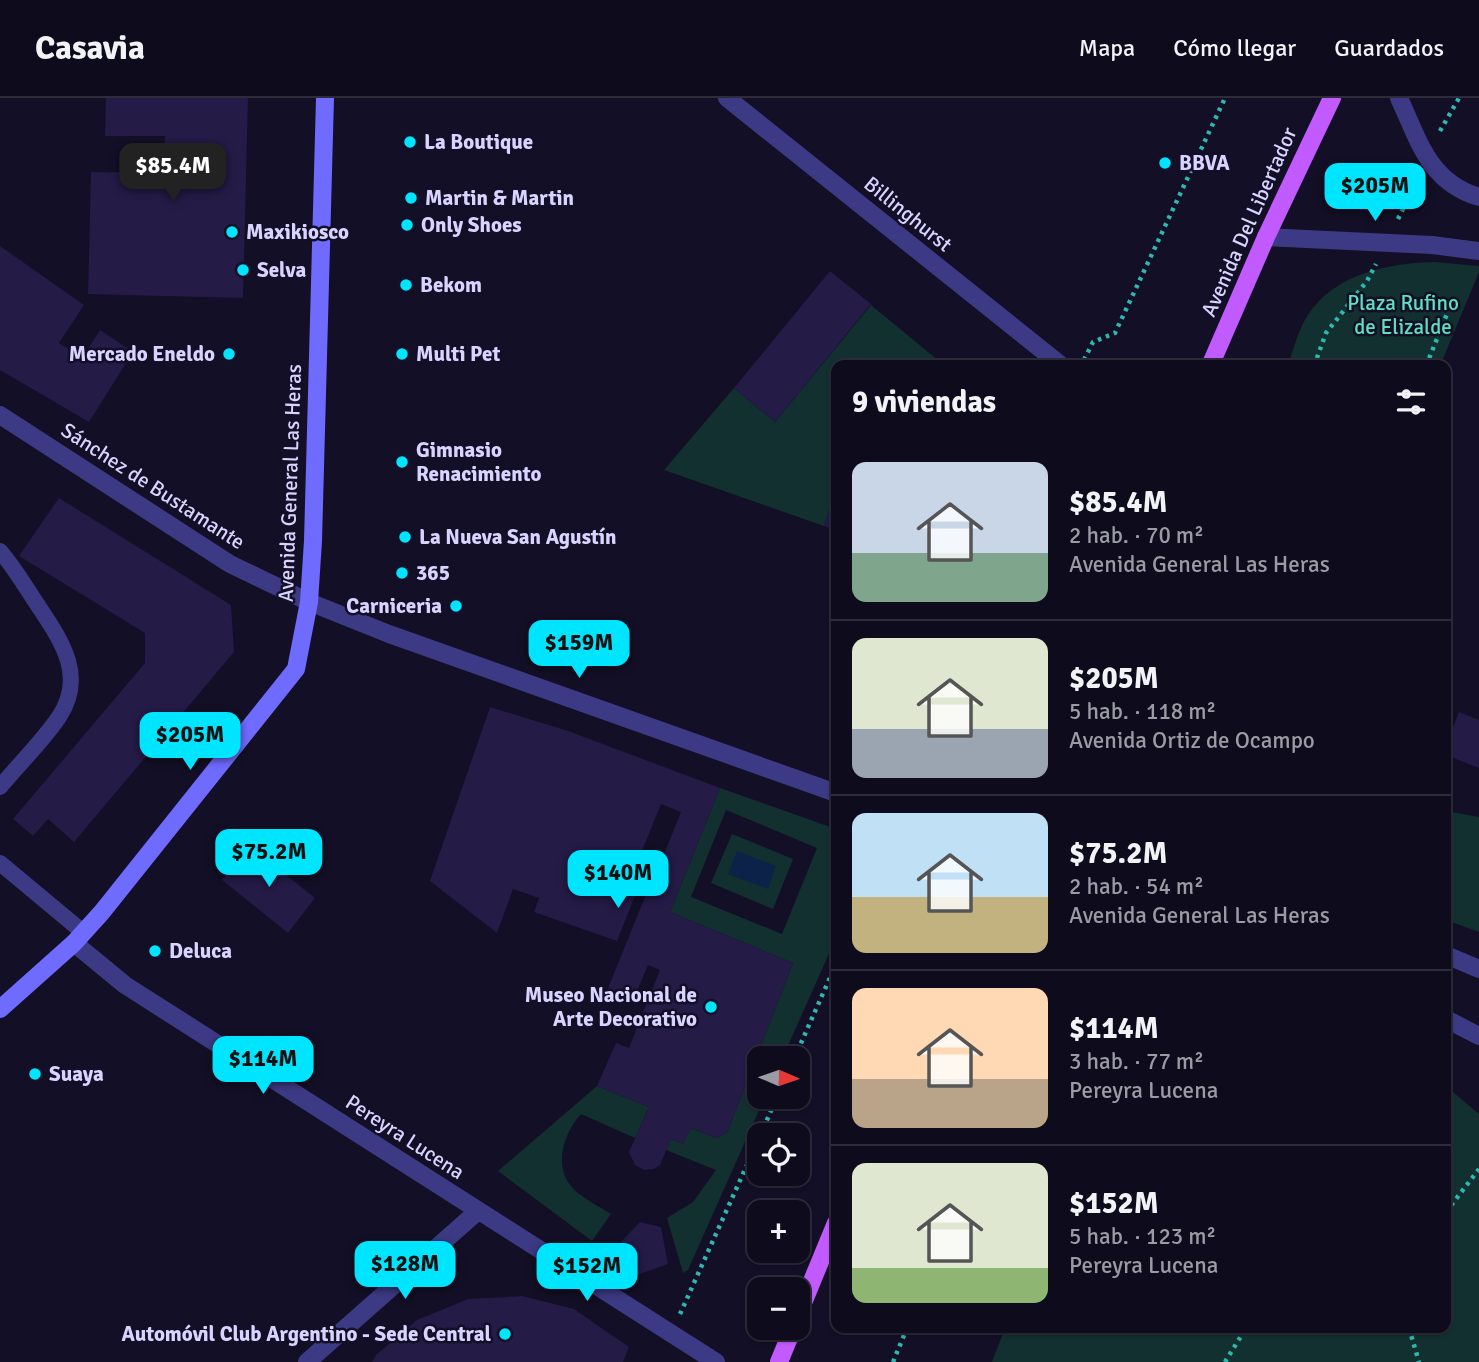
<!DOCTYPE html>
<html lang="es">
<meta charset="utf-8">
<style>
:root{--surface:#0e0b1c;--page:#1c1929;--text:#f1f3f6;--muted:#9b9ba3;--line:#2e2b3b;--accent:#00e5ff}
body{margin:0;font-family:Signika,sans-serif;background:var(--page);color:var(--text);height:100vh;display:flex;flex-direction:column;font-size:26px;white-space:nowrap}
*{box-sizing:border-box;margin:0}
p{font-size:23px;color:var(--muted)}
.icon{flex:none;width:38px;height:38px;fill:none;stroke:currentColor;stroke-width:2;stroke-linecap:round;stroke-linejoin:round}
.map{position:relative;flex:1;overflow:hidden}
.drawer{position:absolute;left:831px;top:262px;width:620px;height:973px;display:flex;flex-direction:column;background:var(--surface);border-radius:14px;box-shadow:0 2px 5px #0004,0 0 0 2px var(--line)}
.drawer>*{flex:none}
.needle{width:46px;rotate:92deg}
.buttons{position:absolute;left:747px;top:948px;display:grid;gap:14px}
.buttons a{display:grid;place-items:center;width:63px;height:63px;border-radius:14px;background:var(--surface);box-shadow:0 2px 5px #0004,0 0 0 2px var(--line);font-size:35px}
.price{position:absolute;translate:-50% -60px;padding:0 16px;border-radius:14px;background:var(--accent);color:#111;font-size:23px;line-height:46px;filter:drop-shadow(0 2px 4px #0008)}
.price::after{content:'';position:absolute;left:50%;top:42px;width:21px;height:16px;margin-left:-10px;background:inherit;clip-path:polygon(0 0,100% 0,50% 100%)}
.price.selected{background:#222;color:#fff}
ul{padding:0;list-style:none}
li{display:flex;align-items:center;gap:21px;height:175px;padding:0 21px}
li+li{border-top:2px solid var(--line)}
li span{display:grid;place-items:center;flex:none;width:196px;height:140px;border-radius:14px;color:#555}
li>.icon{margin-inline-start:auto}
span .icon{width:84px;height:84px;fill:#fffc;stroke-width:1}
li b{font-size:30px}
h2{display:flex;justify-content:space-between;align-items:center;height:84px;padding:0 21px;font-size:30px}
header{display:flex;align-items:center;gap:42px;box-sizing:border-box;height:98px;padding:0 35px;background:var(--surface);border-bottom:2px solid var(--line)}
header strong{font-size:33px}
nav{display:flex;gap:38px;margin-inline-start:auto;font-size:24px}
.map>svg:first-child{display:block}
.green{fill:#12302f;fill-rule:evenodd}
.water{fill:#0c2248}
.building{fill:#241b47;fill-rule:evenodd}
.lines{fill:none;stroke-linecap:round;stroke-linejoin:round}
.path{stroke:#2fb8b0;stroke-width:4.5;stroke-dasharray:3.5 5;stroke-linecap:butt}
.service{stroke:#3d3a85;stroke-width:16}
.minor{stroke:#3d3a85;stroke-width:18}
.secondary{stroke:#6f6bff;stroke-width:18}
.primary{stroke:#c25bff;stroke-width:18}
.poi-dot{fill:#00e5ff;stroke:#130f26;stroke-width:2.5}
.labels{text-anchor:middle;stroke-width:5;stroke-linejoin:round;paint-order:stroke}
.poi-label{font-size:21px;font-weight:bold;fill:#d9d4ff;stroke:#130f26;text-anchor:start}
.street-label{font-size:21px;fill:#d9d4ff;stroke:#130f26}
.park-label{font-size:21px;fill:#5fe0c0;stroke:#130f26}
</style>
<header>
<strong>Casavia</strong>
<nav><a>Mapa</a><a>Cómo llegar</a><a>Guardados</a></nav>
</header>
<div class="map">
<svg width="1479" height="1264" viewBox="0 0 1479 1264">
<rect width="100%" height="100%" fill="#130f26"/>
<path class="green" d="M1435,164L1479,168V174L1440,268H1287C1294,252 1298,231 1308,217C1335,175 1390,165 1435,164Z
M871,207L945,268H836V390L824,428L664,372L734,290L775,324Z
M720,690L836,731V840L782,961H760V999H765L688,1172L683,1175L667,1120L693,1104L716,1072L666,1052L671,1041L683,1046L691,1030L716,1040L727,1035L793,865L670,814ZM726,712L817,750L782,836L691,799Z
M1446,713L1479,719V834L1446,822Z
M732,736L793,761L773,811L711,785Z
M597,988L649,1009L635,1040L581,1016C564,1035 554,1065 570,1087C579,1099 599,1108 611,1116L592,1143L498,1073Z
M1446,988L1479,1016V1264H992L1005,1230H1446Z"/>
<path class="water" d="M737,753L776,768L768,791L728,776Z"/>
<path class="building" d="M106,0H248L243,200L88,196L91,74L164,75L165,38H105Z
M0,148L84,207L59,245L82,260L100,232L133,254L89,324L0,272Z
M830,173L871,206L775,324L734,290Z
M836,391V432L824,428Z
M59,400L231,507L234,554L74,744L48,721L33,738L13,721L145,565V535L19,458Z
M490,609L568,633L720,690L670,814L793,865L727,1035L716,1040L691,1030L683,1046L671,1041L660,1067L654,1071L644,1072L635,1067L629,1054L649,1009L597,988L616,945L629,950L660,872L648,867L632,905L606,895L647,794L638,790L617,843L534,814L539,800L513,791L497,835L430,783ZM661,706L681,714L660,766L640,758Z
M1459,614L1479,622V670L1446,657V647Z
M250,748L315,800L288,835L222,782Z
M640,1124L661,1129L668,1166L637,1177L614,1160L620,1145Z
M522,1198L574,1211L629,1249L623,1264H372L376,1257L417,1222L468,1201Z"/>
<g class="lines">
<path class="path" d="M1440,33L1459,0
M1398,121L1416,85
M1084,262L1093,244L1115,235L1225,0
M1314,268L1326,235L1367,183L1376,166
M1426,268L1447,216
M794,961L836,866
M760,1038L777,999
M1446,1114L1479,1071
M680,1216L760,1038
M1409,1230L1419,1264
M893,1264L907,1230
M1225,1264L1246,1230"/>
<path class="service" d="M0,453C14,469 25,488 37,506C60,541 87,577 59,619C42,644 19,666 0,689
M0,765L84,835"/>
<path class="minor" d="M727,0L1062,268
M1399,0C1419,43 1429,84 1479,99
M1266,139L1432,147L1479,153
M0,317L230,466L309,504L389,536L836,695
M74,845L125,887L716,1264
M1446,857L1479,871
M1446,921L1479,938
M307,1264L478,1113"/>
<path class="secondary" d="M0,911L74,845L102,814L296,571L309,504L313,443L325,0"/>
<path class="primary" d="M1210,268L1266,139L1332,0
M798,1217L836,1125
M779,1264L793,1230"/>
</g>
<g class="poi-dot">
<circle cx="410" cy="44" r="7"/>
<circle cx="1165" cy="65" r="7"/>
<circle cx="411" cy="100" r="7"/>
<circle cx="407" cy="127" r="7"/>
<circle cx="232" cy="134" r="7"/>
<circle cx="243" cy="172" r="7"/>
<circle cx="406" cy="187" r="7"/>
<circle cx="229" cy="256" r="7"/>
<circle cx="402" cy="256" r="7"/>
<circle cx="402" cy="364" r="7"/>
<circle cx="405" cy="439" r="7"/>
<circle cx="402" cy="475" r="7"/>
<circle cx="456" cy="508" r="7"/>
<circle cx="155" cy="853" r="7"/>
<circle cx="711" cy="909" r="7"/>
<circle cx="35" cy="976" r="7"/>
<circle cx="505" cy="1236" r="7"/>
</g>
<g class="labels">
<g class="poi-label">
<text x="424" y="51">La Boutique</text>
<text x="1179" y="72">BBVA</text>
<text x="425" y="107">Martin &amp; Martin</text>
<text x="421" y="134">Only Shoes</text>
<text x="246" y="141">Maxikiosco</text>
<text x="257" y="179">Selva</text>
<text x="420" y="194">Bekom</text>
<text x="215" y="263" text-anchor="end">Mercado Eneldo</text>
<text x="416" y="263">Multi Pet</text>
<text x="416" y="359">Gimnasio<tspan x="416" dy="24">Renacimiento</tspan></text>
<text x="419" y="446">La Nueva San Agustín</text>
<text x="416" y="482">365</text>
<text x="442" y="515" text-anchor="end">Carniceria</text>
<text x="169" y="860">Deluca</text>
<text x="697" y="904" text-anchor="end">Museo Nacional de<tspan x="697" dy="24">Arte Decorativo</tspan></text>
<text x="49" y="983">Suaya</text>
<text x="491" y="1243" text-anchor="end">Automóvil Club Argentino - Sede Central</text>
</g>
<g class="street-label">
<text transform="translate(908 116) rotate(39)" y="7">Billinghurst</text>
<text transform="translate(1249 124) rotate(-66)" y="7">Avenida Del Libertador</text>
<text transform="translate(290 385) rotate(-88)" y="7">Avenida General Las Heras</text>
<text transform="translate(153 388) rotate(33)" y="7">Sánchez de Bustamante</text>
<text transform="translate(405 1039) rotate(33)" y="7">Pereyra Lucena</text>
</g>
<g class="park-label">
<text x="1403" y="212">Plaza Rufino<tspan x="1403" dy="24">de Elizalde</tspan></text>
</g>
</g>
</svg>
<div class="buttons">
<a><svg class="needle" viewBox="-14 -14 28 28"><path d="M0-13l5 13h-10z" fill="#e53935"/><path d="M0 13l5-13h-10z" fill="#9b9ba3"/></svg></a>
<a><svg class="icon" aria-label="locate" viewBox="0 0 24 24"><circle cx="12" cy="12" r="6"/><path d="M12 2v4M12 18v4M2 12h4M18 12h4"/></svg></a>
<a>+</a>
<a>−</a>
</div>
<b class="price selected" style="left:173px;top:105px">$85.4M</b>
<b class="price" style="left:1375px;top:125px">$205M</b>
<b class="price" style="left:579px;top:582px">$159M</b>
<b class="price" style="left:190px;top:674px">$205M</b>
<b class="price" style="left:269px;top:791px">$75.2M</b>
<b class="price" style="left:618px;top:812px">$140M</b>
<b class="price" style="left:263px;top:998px">$114M</b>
<b class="price" style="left:405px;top:1203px">$128M</b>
<b class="price" style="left:587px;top:1205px">$152M</b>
<section class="drawer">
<h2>9 viviendas<svg class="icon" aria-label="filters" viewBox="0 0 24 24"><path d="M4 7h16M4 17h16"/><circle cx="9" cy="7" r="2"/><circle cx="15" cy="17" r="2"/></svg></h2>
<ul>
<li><span style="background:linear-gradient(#c9d6e8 65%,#7fa58c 0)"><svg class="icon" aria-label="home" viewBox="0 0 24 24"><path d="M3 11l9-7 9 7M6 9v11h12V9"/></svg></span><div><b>$85.4M</b><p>2 hab. · 70 m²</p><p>Avenida General Las Heras</p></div></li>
<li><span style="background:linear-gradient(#dfe7d0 65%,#9aa5b1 0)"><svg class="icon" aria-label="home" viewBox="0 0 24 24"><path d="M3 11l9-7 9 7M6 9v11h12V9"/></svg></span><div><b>$205M</b><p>5 hab. · 118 m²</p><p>Avenida Ortiz de Ocampo</p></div></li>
<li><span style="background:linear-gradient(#bfe0f5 60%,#c2b280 0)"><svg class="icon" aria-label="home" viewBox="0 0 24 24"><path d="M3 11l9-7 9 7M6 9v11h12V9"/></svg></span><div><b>$75.2M</b><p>2 hab. · 54 m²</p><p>Avenida General Las Heras</p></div></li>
<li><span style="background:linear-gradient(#ffd9b3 65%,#b9a48a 0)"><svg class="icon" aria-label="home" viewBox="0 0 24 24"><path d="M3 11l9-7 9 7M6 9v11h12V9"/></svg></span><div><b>$114M</b><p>3 hab. · 77 m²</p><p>Pereyra Lucena</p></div></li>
<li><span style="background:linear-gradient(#dfe7d0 75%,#8fb573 0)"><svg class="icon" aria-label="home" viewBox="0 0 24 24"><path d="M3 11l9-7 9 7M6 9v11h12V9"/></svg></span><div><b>$152M</b><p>5 hab. · 123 m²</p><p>Pereyra Lucena</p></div></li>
</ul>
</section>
</div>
